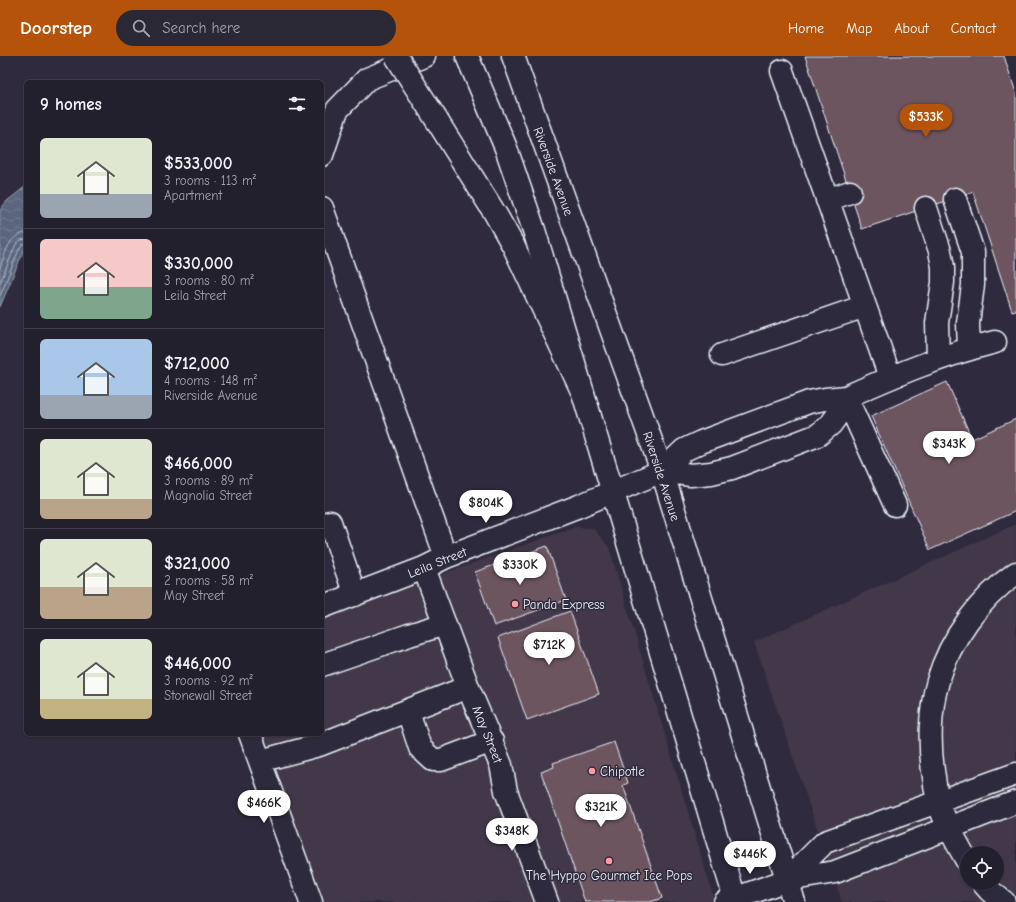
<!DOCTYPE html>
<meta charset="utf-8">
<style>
:root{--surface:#23202e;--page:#2b2836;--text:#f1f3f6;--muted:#a3a3aa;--line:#403e4a;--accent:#b45309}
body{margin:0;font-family:"Comic Neue",sans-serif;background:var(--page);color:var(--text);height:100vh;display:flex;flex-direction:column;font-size:15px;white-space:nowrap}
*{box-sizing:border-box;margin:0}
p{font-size:13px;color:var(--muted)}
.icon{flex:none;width:22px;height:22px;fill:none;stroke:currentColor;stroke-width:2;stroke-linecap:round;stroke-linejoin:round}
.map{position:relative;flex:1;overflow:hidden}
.details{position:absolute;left:24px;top:24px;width:300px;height:656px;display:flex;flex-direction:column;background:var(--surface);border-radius:6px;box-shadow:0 1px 3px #0004,0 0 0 1px var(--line)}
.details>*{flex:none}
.fabs{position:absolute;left:960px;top:790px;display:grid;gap:8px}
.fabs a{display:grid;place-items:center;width:44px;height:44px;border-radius:50%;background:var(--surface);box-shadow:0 1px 3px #0004,0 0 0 1px var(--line);font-size:20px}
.price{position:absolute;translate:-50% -34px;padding:0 9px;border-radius:14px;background:#fff;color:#222;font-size:13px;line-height:26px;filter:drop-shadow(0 1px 2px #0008)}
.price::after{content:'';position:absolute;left:50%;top:24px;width:12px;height:9px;margin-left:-6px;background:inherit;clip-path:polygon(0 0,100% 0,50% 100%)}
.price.active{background:var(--accent);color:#fff}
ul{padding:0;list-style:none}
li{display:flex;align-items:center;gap:12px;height:100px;padding:0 16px}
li+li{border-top:1px solid var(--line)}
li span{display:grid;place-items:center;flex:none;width:112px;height:80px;border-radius:6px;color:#555}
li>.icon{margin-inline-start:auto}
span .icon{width:48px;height:48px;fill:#fffc;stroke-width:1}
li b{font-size:17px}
h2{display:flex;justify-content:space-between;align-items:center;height:48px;padding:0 16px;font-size:17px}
header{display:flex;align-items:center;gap:24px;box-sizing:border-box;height:56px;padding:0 20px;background:var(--accent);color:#fff}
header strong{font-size:19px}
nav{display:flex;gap:22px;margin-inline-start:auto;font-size:14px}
.search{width:280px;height:36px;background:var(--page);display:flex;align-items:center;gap:10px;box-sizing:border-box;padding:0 14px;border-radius:22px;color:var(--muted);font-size:15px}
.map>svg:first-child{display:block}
.built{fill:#423748;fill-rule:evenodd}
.water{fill:url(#water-waves);stroke:#939eaf}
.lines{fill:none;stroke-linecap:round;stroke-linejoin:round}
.shore{stroke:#afb9c7;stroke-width:1}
.building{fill:#6d5560;stroke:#e8f1f8}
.minor-casing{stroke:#e8f1f8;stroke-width:25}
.major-casing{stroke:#e8f1f8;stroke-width:25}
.highway-casing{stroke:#e8f1f8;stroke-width:25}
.minor{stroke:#2f2a3d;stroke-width:22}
.major{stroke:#2f2a3d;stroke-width:22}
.highway{stroke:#2f2a3d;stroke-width:22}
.highway-bridge-casing{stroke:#e8f1f8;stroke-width:25;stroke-linecap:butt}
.highway-bridge{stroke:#2f2a3d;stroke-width:22}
.poi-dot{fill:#ff9aa2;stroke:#2f2a3d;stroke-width:1.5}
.labels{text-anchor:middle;stroke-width:3;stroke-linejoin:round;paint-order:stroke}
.street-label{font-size:13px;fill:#e8f1f8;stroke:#2f2a3d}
.poi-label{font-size:13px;fill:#e8f1f8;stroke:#2f2a3d;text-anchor:start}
</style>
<header>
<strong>Doorstep</strong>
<div class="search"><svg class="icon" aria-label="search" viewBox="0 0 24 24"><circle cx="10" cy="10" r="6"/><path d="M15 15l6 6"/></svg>Search here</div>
<nav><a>Home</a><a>Map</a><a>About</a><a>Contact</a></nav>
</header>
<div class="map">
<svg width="1016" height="846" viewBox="0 0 1016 846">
<defs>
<pattern id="water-waves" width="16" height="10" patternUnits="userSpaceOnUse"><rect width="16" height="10" fill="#5a667e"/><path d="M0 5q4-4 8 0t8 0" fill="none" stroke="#727c91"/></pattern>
</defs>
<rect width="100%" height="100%" fill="#2f2a3d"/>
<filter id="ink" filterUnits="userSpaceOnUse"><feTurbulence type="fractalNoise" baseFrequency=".025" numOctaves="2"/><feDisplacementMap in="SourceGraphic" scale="8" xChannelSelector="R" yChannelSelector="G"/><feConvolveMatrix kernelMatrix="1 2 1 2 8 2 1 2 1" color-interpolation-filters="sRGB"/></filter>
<g filter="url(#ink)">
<path class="built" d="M1016,468V846H842L754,586ZM967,797H997V827H967Z
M575,471L593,472L609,491L715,846H300L238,678H322V561Z"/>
<path class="water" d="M26,130V189L0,251V154L7,145Z"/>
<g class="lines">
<path class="shore" d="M0,212C5,198 9,178 26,177
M0,227L16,188L21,184L26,183
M0,240L20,191L23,188H26"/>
</g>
<path class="building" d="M805,0H1004L1016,37V254L1012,255L973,136L862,173Z
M947,326L972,383L1016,363V455L930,494L871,360Z
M547,490L566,544L494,570L475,516Z
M570,555L599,638L527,664L498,582Z
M614,686L628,727L623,729L662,842L650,846H585L541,716L554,711L553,707Z"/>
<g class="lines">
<defs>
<path id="minor" d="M782,15L890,321
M322,99L337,54L367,23L424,0
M955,143L973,196V229L968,267L969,293
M827,144L850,136
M322,152L446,501
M926,152L940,195L943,211V226L937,267L938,303
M722,299L865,250
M895,449L846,341C895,319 943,299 995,286
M322,469L330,466L355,539
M424,512L468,631L501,709L506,735L547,846
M322,551L424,512L446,501L579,450L662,415L684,394L701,386L809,346L825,343L846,341L839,357L831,368L818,379L732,412L711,417L691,419L662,415
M322,609L409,579L445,568
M408,655L420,692L433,704H441L492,685
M250,678L311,846
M260,705L319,689L468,631
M967,805C958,789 943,763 938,745C936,738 935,729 934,721C929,692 929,655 938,625C950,583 980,542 1016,517
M787,824L825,786L1016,718
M983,827L990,835L1004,846
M725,846L787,824L835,816L1016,746"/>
<path id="major" d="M467,0L506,92L534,174L736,846
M513,0L662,415L794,846"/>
<path id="highway" d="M436,63L496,159L513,189L583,337"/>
</defs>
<use href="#minor" class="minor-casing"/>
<use href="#major" class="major-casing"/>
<use href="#highway" class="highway-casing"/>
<use href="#minor" class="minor"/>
<use href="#major" class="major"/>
<use href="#highway" class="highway"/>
<defs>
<path id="highway-bridge" d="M396,0L436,63"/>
</defs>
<use href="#highway-bridge" class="highway-bridge-casing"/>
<use href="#highway-bridge" class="highway-bridge"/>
</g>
</g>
<g class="poi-dot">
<circle cx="515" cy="548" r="4"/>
<circle cx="592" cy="715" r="4"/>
<circle cx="609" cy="805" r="4"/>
</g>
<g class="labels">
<g class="street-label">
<text transform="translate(554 115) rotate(70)" y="5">Riverside Avenue</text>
<text transform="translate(662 420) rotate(72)" y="5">Riverside Avenue</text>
<text transform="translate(437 506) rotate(-22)" y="5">Leila Street</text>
<text transform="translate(488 678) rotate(68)" y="5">May Street</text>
</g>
<g class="poi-label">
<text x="523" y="553">Panda Express</text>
<text x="600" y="720">Chipotle</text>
<text x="609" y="824" text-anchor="middle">The Hyppo Gourmet Ice Pops</text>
</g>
</g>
</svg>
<div class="fabs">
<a><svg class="icon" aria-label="locate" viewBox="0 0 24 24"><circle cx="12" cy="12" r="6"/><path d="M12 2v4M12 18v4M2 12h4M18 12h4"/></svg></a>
</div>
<b class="price active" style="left:926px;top:82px">$533K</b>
<b class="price" style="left:949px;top:409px">$343K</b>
<b class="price" style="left:486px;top:468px">$804K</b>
<b class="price" style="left:520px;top:530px">$330K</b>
<b class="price" style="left:549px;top:610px">$712K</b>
<b class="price" style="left:264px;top:768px">$466K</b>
<b class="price" style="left:601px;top:772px">$321K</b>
<b class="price" style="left:512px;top:796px">$348K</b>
<b class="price" style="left:750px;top:819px">$446K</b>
<section class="details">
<h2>9 homes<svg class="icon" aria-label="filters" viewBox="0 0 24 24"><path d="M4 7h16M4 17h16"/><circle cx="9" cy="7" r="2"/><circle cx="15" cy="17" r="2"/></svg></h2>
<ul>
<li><span style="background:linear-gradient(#dfe7d0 70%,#9aa5b1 0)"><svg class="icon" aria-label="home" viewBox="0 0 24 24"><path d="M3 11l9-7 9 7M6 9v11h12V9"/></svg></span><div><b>$533,000</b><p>3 rooms · 113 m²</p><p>Apartment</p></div></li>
<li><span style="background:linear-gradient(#f6c9c9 60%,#7fa58c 0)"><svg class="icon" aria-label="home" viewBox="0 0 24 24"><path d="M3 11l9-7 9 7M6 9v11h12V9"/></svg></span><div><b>$330,000</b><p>3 rooms · 80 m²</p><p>Leila Street</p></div></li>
<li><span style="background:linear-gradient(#a9c7e8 70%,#9aa5b1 0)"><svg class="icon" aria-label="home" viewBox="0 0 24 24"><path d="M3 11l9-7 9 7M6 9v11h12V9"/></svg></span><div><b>$712,000</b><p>4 rooms · 148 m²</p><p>Riverside Avenue</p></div></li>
<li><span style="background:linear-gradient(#dfe7d0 75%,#b9a48a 0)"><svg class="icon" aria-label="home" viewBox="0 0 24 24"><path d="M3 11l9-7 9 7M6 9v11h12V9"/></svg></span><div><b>$466,000</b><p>3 rooms · 89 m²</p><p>Magnolia Street</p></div></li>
<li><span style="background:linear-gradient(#dfe7d0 60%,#b9a48a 0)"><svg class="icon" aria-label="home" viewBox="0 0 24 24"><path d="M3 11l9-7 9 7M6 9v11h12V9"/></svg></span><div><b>$321,000</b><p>2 rooms · 58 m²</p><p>May Street</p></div></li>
<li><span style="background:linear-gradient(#dfe7d0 75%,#c2b280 0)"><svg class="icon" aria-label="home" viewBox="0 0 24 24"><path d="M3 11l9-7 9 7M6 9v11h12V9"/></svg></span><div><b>$446,000</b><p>3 rooms · 92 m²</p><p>Stonewall Street</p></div></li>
</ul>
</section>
</div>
